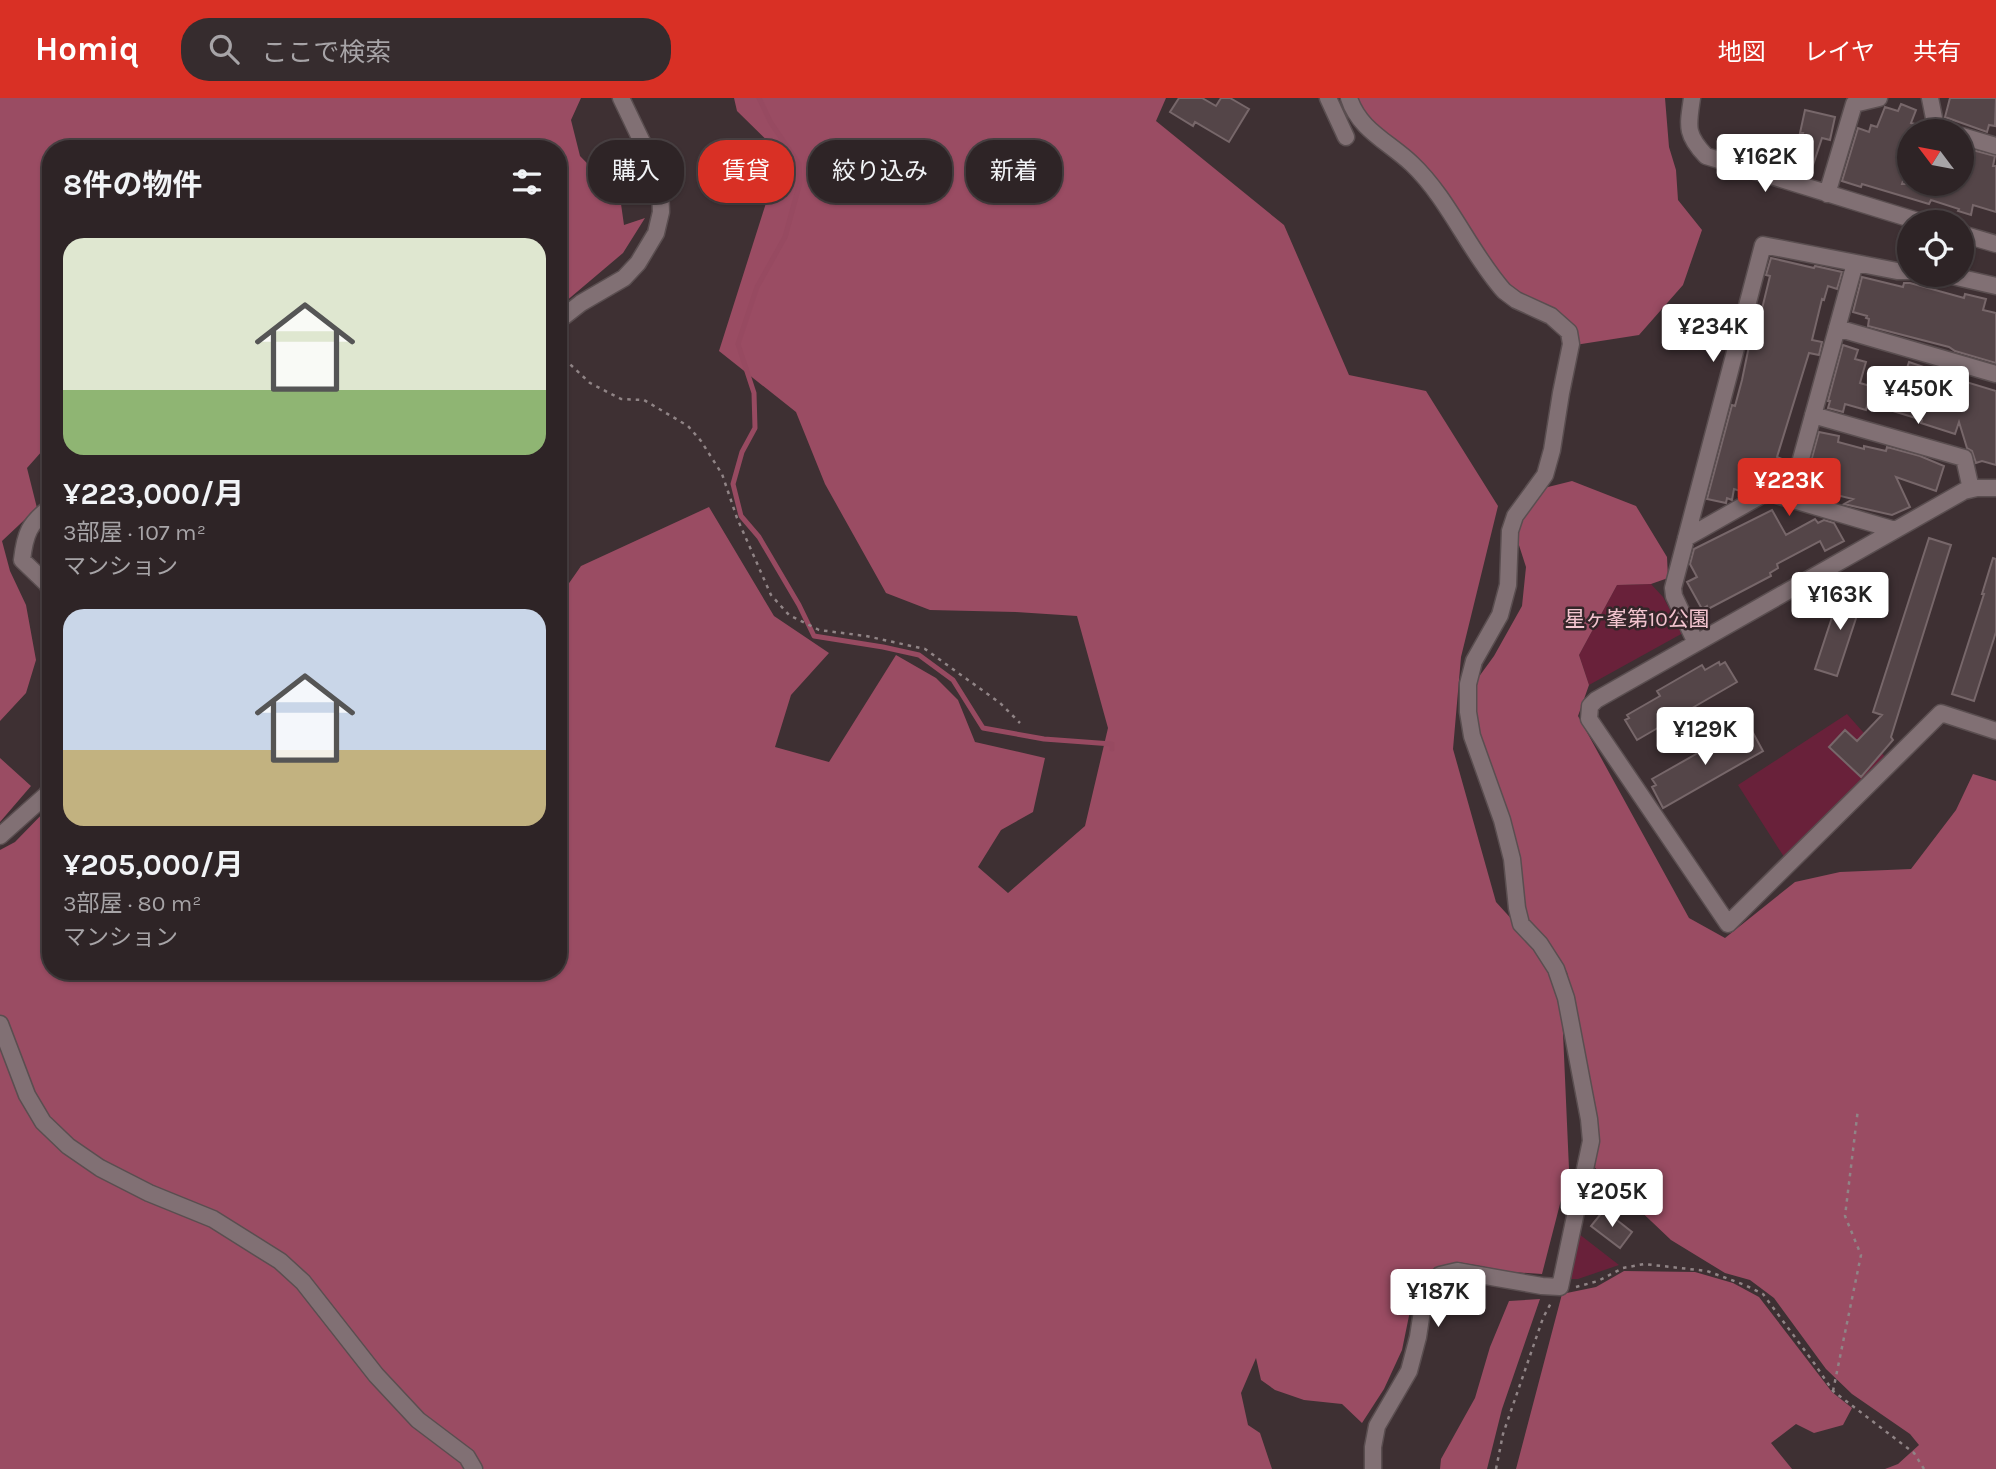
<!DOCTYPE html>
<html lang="ja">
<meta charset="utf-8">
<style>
:root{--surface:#2e2426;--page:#362c2e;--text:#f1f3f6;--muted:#a7a4a7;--line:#494143;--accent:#d93025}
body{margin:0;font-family:Karla,"Noto Sans JP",sans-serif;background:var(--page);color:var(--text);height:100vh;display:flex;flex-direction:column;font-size:26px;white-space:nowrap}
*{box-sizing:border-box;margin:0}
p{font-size:23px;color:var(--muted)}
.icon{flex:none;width:38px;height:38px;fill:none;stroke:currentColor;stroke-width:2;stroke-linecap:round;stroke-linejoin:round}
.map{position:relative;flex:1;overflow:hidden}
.panel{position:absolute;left:42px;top:42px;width:525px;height:840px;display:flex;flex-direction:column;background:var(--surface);border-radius:28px;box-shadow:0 2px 5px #0004,0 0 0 2px var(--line)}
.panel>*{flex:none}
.banner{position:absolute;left:588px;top:42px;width:665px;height:63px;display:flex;gap:14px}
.needle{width:46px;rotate:302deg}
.fabs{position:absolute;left:1897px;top:21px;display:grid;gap:14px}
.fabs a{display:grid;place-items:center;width:77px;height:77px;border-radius:50%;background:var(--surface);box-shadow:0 2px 5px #0004,0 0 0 2px var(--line);font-size:35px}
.price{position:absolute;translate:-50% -60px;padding:0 16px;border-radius:7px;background:#fff;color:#222;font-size:23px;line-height:46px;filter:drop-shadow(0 2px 4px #0008)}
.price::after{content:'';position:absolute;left:50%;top:42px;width:21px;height:16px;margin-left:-10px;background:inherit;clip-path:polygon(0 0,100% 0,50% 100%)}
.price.selected{background:var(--accent);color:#fff}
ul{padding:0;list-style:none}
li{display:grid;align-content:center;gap:14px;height:371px;padding:0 21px}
li span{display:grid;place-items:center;height:217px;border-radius:21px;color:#555}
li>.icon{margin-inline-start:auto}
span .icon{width:126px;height:126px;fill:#fffc;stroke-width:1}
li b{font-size:30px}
h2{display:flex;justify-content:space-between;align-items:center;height:84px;padding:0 21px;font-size:30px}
.tag{padding:0 24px;border-radius:28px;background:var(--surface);box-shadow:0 2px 5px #0004,0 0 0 2px var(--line);font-size:24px;line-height:63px}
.tag.selected{background:var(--accent);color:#fff}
header{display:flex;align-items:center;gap:42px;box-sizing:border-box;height:98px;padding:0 35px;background:var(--accent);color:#fff}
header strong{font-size:33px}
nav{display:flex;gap:38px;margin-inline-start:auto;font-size:24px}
.search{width:490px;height:63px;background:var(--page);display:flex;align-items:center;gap:18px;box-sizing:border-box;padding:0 24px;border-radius:28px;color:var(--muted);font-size:26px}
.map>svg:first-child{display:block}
.green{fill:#69213a}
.forest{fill:#9a4c63}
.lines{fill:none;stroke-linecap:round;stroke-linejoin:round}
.stream{stroke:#974a61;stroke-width:5}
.building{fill:#544548;stroke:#77676a;stroke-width:2}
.minor-casing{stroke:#5a4e50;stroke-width:19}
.path{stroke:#908486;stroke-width:2.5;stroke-dasharray:3.5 5;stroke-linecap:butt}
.minor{stroke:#817074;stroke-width:16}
.labels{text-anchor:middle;stroke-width:5;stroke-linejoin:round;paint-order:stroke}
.park-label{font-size:21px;fill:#f3c4cf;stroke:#342629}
</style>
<header>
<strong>Homiq</strong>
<div class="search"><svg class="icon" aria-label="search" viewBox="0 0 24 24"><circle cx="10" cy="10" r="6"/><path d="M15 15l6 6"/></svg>ここで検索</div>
<nav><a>地図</a><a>レイヤ</a><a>共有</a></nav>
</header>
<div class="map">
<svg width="1996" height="1371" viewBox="0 0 1996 1371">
<rect width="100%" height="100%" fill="#3e3033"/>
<path class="green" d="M1651,486L1663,499L1683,535L1589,587L1579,557L1617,487Z
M1847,616L1887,661L1786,762L1738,687Z
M1579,1136L1619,1167L1578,1181H1567Z"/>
<path class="forest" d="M0,0H581L571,22L580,58L620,99L624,127L645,120L623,155L558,210V51H51V343L27,370L37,410L2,443L10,473L26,507L36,562L26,595L0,623Z
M734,0H1166L1156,23L1284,127L1349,277L1426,293L1498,408L1461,559L1453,651L1496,804L1547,860L1562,912L1569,1071L1542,1176L1513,1174L1458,1164L1431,1173L1410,1213L1402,1252L1384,1291L1362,1325L1342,1306L1304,1302L1275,1292L1261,1282L1256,1260L1241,1295L1248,1327L1260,1335L1272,1371H0V752L15,744L51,707V873H558V501L581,468L709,409L774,518L829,555L791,597L775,649L829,664L896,557L936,580L958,602L975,644L1045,660L1033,714L1001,732L978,769L1008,795L1085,728L1108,630L1077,518L1016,514L930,512L886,495L825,386L796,314L719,253L766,105L792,67L737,13Z
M1350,0H1665L1669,49L1676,72L1678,102L1702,132L1683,187L1639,237L1575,247L1554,219L1497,191L1423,81Z
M1572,383L1636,408L1667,459L1668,480L1651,486L1617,487L1579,557L1589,587L1578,618L1689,820L1725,840L1795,784L1840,774L1911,771L1956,712L1973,676L1996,683V1371H1885L1898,1366L1919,1347L1910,1336L1852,1296L1826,1271L1774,1200L1750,1182L1725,1175L1671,1142L1591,1066L1596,1037L1567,874L1528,824L1514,738L1486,657L1474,610L1478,580L1494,558L1522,508L1526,469L1517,441L1523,418L1544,390Z
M0,660L31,688L0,724Z
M1624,1173L1695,1174L1733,1185L1759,1199L1832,1294L1852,1310L1843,1327L1814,1335L1796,1326L1771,1345L1792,1371H1516L1562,1196L1596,1189Z
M1540,1201L1502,1311L1487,1371H1440L1441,1361L1475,1300L1490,1249L1509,1203Z"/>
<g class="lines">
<path class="stream" d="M759,0L771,25L799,66L800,84L785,139L757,189L738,246L754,295L755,330L742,354L733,386L741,418L759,439L799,507L814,538L883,549L919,557L953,582L983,630L1044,641L1112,646V651"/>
</g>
<path class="building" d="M1179,0H1202L1216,8L1221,0H1230L1249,11L1229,44L1195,24L1193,28L1170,14Z
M1950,0H1996L1995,28L1989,27L1987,34L1945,19Z
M1901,6L1916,12L1911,25L1915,26L1912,33H1909V49L1903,69L1907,70L1902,86H1962V60L1965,50L1995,58L1993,68H1996V114L1973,107L1971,117L1958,113L1959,111L1931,102L1929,106L1862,86L1861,89L1842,83L1858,30L1869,34L1871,27L1877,29L1885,9L1898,13Z
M1805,12L1835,19L1830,42L1822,40L1811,73L1797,69L1799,62L1794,60L1803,35H1800Z
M1771,160L1814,170L1815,168L1842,174L1837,191L1828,188L1824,202L1822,201L1812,242L1822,244L1819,257L1809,255L1777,359L1782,361L1775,386H1767L1748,381L1744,394L1734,391L1732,402L1727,400L1726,405L1707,401L1732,307L1735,308L1742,282L1755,219H1760L1770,178L1766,177Z
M1862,179L1903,189L1904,185H1910L1964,200L1965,196L1986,201L1983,212L1996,215V265L1955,253L1949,249L1868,228L1869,221L1866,220L1867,218L1853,214Z
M1843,247L1858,252L1855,261L1866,264L1860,285L1894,295L1901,272L1906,273L1909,264L1924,269L1923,271L1996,293V367L1982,363L1976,365L1972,353L1967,350L1959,324L1955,336L1921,325L1922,322L1877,308L1876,311L1867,308L1866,312L1845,306L1843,314L1828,310L1830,303H1828Z
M1819,334L1839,338L1838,344L1864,351V348L1886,353L1887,349L1920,358L1944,368L1936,393L1896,379L1910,409L1892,417L1844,406L1853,401L1804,389Z
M1772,412L1786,437L1815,421L1818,425L1824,422L1834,425L1844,443L1825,453L1820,443L1777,466L1778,470L1770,475L1771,478L1708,511L1707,508L1702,511L1687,484L1697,479L1690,466L1694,451Z
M1929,440L1951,447L1891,639L1893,642L1861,679L1829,649L1845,632L1857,643L1882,617L1873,614Z
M1993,460L1996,461V534L1974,603L1952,596L1984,496H1982Z
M1842,489L1864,496L1837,578L1815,571Z
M1719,564L1720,567L1725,564L1737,584L1637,642L1625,622L1629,620L1627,617L1660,598L1657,593L1702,567L1705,572Z
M1746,632L1747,635L1752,633L1763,653L1663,710L1652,689L1656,687L1652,681L1728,638L1730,642Z
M1604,1112L1632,1134L1620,1150L1591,1128Z"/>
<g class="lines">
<defs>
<path id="minor" d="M1328,0L1346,39
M1349,0C1359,32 1389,44 1412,66C1449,101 1470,155 1504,193L1516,202L1551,218L1569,234L1571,246L1561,295L1552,352L1545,377L1515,418L1510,433L1508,487L1500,517L1474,563L1468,586V614L1472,638L1502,722L1512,761L1517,810L1521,826L1540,846L1556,871L1566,900L1589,1021L1591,1043L1560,1189L1542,1188L1457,1173L1440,1177L1424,1200L1418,1239L1409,1273L1377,1328L1373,1349V1371
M1692,0C1688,28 1685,36 1706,58L1921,124
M1930,0L1936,30L1946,33
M1962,38L1996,48
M1827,96L1854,6L1879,0
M1962,136L1996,146
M1948,177L1996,188
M558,223L581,205L624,180L638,165L656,135L661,114L660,89L644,48L621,0
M1837,230L1996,276
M1813,317L1964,360L1971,391
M1996,390H1977L1964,393L1596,602L1590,608L1589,621L1728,826L1941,615L1996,633
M1790,401L1855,165
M51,409C29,425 25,436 22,462L48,487L51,498
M1686,440L1762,397L1773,396L1895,432
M1696,545L1674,498L1673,490L1763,147L1897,173H1909
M0,738L46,697L51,690
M0,926L27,997L43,1024L68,1048L100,1070L149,1095L213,1121L280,1163L303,1184L376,1277L418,1322L467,1359L474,1371"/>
</defs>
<use href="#minor" class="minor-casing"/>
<path class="path" d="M558,255L590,285L621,301L644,302L688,328L701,343L722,376L737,420L771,497L789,517L819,532L866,538L925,551L1000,605L1020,625
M1576,1189L1598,1183L1623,1170L1644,1166L1707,1173L1745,1187L1763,1196L1814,1265L1833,1293L1914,1355L1924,1371
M1833,1293L1861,1157L1845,1118L1858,1011
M1496,1371L1503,1336L1543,1220L1551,1205"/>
<use href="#minor" class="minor"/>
</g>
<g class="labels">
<g class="park-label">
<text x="1637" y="528">星ヶ峯第10公園</text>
</g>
</g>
</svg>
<div class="fabs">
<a><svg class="needle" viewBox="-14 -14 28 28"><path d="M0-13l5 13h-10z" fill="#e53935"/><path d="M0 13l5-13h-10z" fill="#a7a4a7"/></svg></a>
<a><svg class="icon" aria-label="locate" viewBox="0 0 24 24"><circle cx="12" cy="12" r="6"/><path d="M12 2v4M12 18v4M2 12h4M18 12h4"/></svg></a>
</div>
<b class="price" style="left:1765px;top:96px">¥162K</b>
<b class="price" style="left:1713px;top:266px">¥234K</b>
<b class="price" style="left:1918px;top:328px">¥450K</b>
<b class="price selected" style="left:1789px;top:420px">¥223K</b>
<b class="price" style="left:1840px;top:534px">¥163K</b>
<b class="price" style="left:1705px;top:669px">¥129K</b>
<b class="price" style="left:1612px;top:1131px">¥205K</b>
<b class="price" style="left:1438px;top:1231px">¥187K</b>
<div class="banner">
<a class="tag">購入</a>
<a class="tag selected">賃貸</a>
<a class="tag">絞り込み</a>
<a class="tag">新着</a>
</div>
<section class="panel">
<h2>8件の物件<svg class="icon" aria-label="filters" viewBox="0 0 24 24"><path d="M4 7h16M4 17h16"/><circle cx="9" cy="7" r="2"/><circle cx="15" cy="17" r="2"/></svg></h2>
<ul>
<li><span style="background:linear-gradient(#dfe7d0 70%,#8fb573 0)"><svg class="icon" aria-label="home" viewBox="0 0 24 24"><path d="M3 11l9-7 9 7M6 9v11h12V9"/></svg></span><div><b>¥223,000/月</b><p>3部屋 · 107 m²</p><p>マンション</p></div></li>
<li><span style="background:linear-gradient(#c9d6e8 65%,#c2b280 0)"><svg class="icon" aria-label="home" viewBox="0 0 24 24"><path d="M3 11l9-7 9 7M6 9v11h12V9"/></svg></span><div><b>¥205,000/月</b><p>3部屋 · 80 m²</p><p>マンション</p></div></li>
</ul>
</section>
</div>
